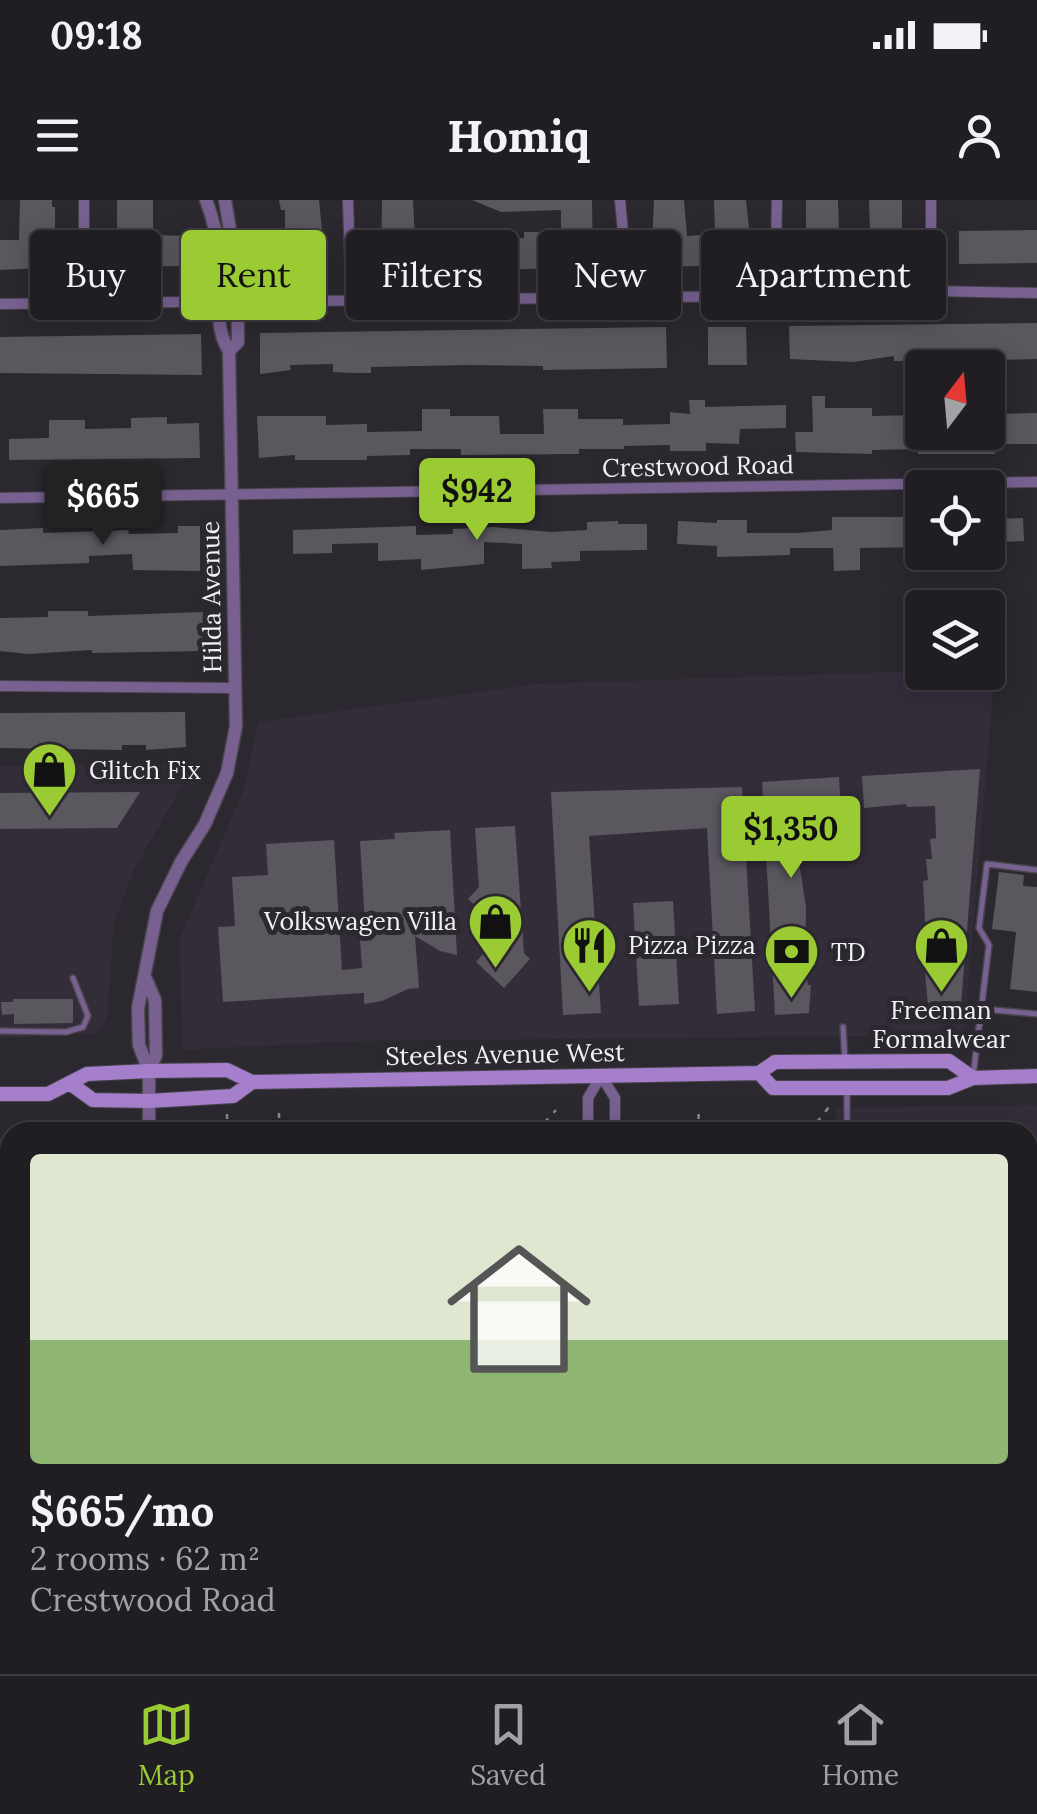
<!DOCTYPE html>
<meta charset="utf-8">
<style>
:root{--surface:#201e23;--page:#28272b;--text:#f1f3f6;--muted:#a2a2a6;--line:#3d3c41;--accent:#9bcb33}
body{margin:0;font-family:Lora,serif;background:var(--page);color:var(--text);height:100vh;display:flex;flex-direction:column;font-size:38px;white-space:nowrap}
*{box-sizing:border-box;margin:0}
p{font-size:32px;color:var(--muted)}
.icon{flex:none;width:55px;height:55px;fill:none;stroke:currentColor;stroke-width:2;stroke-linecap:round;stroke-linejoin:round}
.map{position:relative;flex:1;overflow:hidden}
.side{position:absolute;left:0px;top:922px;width:1038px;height:552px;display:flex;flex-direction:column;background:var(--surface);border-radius:30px 30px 0 0;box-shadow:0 5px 25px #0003,0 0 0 2px var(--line)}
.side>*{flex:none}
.hud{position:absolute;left:30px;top:30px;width:978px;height:90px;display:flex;gap:20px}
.needle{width:65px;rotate:16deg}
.tools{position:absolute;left:905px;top:150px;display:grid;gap:20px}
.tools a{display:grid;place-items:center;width:100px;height:100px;border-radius:10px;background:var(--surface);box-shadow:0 5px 25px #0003,0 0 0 2px var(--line);font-size:50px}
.price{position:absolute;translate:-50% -85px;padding:0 22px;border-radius:10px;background:var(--accent);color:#111;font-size:32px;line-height:65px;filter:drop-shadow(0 2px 5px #0008)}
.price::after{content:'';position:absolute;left:50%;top:60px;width:30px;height:22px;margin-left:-15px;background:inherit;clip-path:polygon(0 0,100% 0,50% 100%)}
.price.current{background:#222;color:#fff}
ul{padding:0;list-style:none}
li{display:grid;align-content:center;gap:20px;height:530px;padding:0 30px}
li+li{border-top:2px solid var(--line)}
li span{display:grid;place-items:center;height:310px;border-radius:10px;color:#555}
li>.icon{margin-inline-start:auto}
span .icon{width:180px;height:180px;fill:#fffc;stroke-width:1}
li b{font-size:42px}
.tag{padding:0 35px;border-radius:10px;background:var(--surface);box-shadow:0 5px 25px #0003,0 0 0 2px var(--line);font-size:35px;line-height:90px}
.tag.current{background:var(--accent);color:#111}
.status{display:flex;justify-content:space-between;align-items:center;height:70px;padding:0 50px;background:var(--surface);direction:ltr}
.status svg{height:28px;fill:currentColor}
header{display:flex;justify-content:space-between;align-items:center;height:130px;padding:0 30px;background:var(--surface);font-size:45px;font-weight:700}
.menu{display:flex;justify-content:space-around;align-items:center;height:140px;border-top:2px solid var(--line);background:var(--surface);font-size:28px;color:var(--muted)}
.menu a{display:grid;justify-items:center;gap:5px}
.menu .current{color:var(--accent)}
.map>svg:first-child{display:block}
.built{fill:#332d3a}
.building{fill:#5a575f}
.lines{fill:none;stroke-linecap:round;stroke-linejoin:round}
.service-casing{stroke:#47444b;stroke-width:8}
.minor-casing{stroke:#47444b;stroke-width:12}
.tertiary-casing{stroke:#47444b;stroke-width:15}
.secondary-casing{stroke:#47444b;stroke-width:16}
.path{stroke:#8c8a90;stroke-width:2.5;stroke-dasharray:5 8;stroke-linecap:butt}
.service{stroke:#786191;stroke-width:5}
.minor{stroke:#786191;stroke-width:10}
.tertiary{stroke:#786191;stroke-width:12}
.secondary{stroke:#a57ecc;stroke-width:14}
.labels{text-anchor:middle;stroke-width:10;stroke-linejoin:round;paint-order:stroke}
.street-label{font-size:25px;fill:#f3f1f6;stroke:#2b282f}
.poi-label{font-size:25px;fill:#f3f1f6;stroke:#2b282f;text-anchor:start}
</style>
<div class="status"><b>09:18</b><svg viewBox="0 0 49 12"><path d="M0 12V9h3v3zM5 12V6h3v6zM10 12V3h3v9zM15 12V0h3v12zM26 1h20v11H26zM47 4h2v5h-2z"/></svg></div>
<header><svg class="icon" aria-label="menu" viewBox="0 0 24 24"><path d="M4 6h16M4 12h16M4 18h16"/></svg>Homiq<svg class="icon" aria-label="person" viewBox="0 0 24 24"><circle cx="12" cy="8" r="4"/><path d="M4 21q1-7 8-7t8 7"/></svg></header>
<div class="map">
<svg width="1037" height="1474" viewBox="0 0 1037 1474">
<rect width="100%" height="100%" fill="#2b282f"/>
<path class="built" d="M995,468L964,835L358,841L182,850L180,738L245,586L258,522L537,484L922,471L988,472V469Z
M195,564L134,669L114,724L107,819L98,833L0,838V566Z
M1037,905V1474H281L279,1465H1028V932H836V908Z"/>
<path class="building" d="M20,0H52V7H55V36H59L60,67L0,70V40H19Z
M117,0H153V35L188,36V66L112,67L111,36H117Z
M279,0H319L323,40H326L327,72L266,73V41H285V10H281Z
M382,0H413L415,39L524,38V32H561V10L501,12L472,0H592L593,68L381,71Z
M654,0H684L687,36L715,34L714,0H746L753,65L651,67Z
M806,0H838L839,33H870L869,0H902V32H909V65H806Z
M1037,30V63L959,64V31Z
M1037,123V159L996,160V166L978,165V161H894V156L853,162L790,159L789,126Z
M666,127L667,168L543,170V166L468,165L371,167V173H353L333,172V164L290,165L291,170L260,174V133Z
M708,127H746L747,165H708Z
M201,134L202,175L0,173V137Z
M812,196H825V208H872V216L922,215V232H988V222H1000V214L1037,213V244H995V254H918V249L872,250V254L796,252L795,232H813Z
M689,200H705V207L786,205V228L740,229L739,244L706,243V251H670V245L624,246V249H579V254L461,255V249H410V255L367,256V260H295V255L259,258L257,216H326V225L367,224V232L422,231V209H450V216H499L500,234H544L543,209H578V219H623V225L670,224V212L690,214Z
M167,217V224L199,223L200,258L9,260V239L49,238V220H85V229L131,228V218Z
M832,317H914V322H922V347L860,348V370L834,371L833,348H790V355L717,357V346L677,344L678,321L717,323V320H747V333H797L832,330Z
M1023,318L1024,341L999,342V360H988V319Z
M618,321V324H647V350L580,351V361L551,362L552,368L522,369V344L484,342V364L421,370V359L378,361V343L332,344V353L293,354V330L416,326V335L453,334V329L493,327L551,332L587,330V322Z
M178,326H200V371L133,370L132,354L89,356V363L0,366V330L43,328V333L128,330L129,334L178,333Z
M48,411H88V416L203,412V451L92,453V450L28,454L0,451V418L48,417Z
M185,512L186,547L146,550V545H122V550L0,548V513Z
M980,569L961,804L928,807L924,761L931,760V746L929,722H925L923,681L928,680L926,659H932L930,639L936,638L935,606L907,607L906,604L864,608L862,576Z
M839,577L841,610L803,615V648H797L806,708L805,767L808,785H811L809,813L775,815L762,582Z
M742,587L755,811L717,814L707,628L589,636L601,813L563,815L551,592Z
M140,592L117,628L0,629V593Z
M515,626L524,753L530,759L504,788L476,762L483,754L481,731L470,720L480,710L468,699L479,687L475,628Z
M450,630L457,755L440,751L415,736L419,788L408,789L382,801L364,804V793L223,802L218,727L235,726L232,677L268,675L266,644L334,640L342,770L362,768L360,739H366L360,641L395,639L394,633Z
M999,672L1024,675L1023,686L1037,687V792L1010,789L1016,732L992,729Z
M673,701L679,804L639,806L633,703Z
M13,799H73V823L14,824V814L2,815L1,802H13Z
M1028,1091L1037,1096V1307H1028Z"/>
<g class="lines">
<defs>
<path id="service" d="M983,809L1037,814
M843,827L845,861
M0,831L66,832L83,827L88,816L73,778
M973,877L989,745L979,728L987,664L1037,670
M847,932V891
M1028,1085L1037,1083
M1028,1320H1031V1397L1037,1410
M858,1465V1474"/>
<path id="minor" d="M84,0V103
M348,0L351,99
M931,0V91
M775,96L777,0
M618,97L623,32L620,0
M0,104L775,96L931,91L1037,93
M0,298L1037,282
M0,486L235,488
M588,932V898L601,876L615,898V932
M0,1234L10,1235
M0,1415L10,1416"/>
<path id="tertiary" d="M225,0L237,72L238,142L229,151
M146,779L155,800L156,855L149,871V932
M149,871L139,845L138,808L157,711L181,662L205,624L227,573L236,526L229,151C214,128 220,99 220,72C219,46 215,23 206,0
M265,1465V1474"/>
<path id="secondary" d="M759,873L773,888H948L973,878L1037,876
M71,884L93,900L149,901L233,896L252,882
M0,894H48L87,874L149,871L227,870L252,882L759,873L775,862L949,861L973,878"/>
</defs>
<use href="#service" class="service-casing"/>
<use href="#minor" class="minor-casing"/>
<use href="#tertiary" class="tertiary-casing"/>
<use href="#secondary" class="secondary-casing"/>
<path class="path" d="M279,913V932
M227,932V913
M536,932L556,910
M698,932L699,907
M809,932L829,907
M1028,1118L1030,1206H1037"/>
<use href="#service" class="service"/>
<use href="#minor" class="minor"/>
<use href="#tertiary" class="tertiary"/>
<use href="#secondary" class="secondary"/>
</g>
<defs>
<symbol id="shop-pin" viewBox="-11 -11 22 30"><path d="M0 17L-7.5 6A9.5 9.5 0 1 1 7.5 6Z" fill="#9bcb33" stroke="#2b282f"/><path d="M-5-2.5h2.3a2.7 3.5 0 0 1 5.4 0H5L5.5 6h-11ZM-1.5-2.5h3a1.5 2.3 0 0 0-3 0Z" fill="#111"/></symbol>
<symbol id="restaurant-pin" viewBox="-11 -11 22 30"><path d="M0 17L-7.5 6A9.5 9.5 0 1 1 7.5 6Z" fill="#9bcb33" stroke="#2b282f"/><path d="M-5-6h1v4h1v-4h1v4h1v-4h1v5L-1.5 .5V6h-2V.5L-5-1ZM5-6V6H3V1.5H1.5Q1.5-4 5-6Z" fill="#111"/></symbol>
<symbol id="bank-pin" viewBox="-11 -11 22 30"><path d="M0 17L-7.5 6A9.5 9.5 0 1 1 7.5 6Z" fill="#9bcb33" stroke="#2b282f"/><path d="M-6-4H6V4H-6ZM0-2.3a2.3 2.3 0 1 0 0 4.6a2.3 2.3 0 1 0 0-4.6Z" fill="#111"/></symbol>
</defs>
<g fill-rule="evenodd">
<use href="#shop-pin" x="18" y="538" width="63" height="86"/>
<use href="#shop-pin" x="464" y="690" width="63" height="86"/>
<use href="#restaurant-pin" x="558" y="714" width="63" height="86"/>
<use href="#shop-pin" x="910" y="714" width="63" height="86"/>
<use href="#bank-pin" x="760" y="720" width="63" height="86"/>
</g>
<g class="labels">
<g class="street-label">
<text transform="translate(698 266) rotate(-1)" y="9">Crestwood Road</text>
<text transform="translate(211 397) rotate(-91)" y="9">Hilda Avenue</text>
<text transform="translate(505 854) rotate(-1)" y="9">Steeles Avenue West</text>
</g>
<g class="poi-label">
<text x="89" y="579">Glitch Fix</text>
<text x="457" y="730" text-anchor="end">Volkswagen Villa</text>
<text x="628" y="754">Pizza Pizza</text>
<text x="831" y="761">TD</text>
<text x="941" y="819" text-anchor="middle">Freeman<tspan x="941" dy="29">Formalwear</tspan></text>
</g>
</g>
</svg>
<div class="tools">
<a><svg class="needle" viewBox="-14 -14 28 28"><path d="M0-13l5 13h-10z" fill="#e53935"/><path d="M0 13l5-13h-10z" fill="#a2a2a6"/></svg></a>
<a><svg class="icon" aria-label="locate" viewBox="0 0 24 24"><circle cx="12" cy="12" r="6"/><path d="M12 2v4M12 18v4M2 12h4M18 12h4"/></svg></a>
<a><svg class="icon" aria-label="layers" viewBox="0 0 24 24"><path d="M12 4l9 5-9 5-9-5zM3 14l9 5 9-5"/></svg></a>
</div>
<b class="price" style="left:477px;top:343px">$942</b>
<b class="price current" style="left:103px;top:348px">$665</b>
<b class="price" style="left:791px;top:681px">$1,350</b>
<div class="hud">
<a class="tag">Buy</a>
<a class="tag current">Rent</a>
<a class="tag">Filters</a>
<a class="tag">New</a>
<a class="tag">Apartment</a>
</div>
<section class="side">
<ul>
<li><span style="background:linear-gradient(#dfe7d0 60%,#8fb573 0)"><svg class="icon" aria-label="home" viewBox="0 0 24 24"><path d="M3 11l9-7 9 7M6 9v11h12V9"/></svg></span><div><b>$665/mo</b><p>2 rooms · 62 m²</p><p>Crestwood Road</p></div></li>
</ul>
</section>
</div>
<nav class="menu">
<a class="current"><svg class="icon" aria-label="map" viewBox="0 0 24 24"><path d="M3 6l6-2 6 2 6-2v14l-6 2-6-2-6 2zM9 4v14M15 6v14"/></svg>Map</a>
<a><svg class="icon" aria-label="saved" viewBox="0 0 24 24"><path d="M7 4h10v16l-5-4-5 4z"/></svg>Saved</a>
<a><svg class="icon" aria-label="home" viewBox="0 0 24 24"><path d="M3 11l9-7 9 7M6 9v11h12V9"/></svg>Home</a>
</nav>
